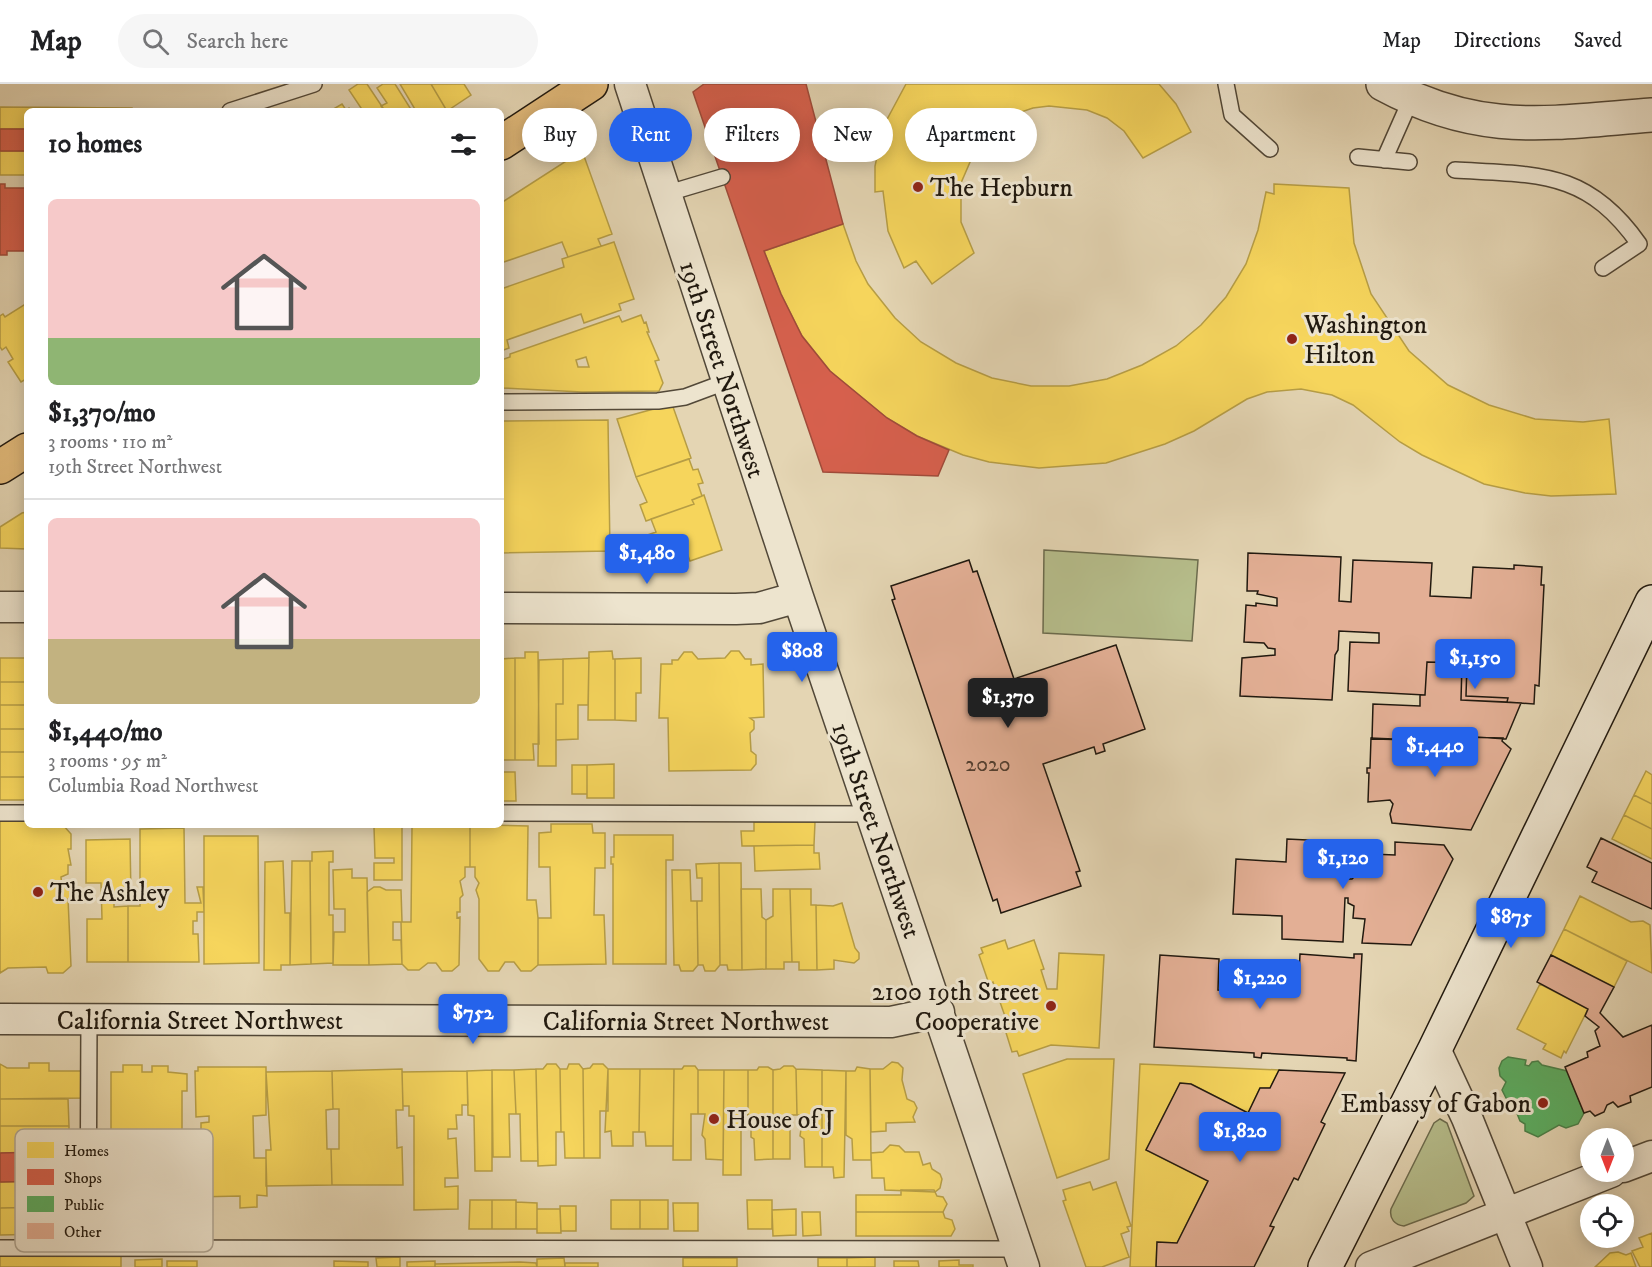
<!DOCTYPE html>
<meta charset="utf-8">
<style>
:root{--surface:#fff;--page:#f6f6f6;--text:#202124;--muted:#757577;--line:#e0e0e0;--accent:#2563eb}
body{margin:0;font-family:"IM FELL DW Pica",serif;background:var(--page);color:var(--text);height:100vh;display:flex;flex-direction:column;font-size:22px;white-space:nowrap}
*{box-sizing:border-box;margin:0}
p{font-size:20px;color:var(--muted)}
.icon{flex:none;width:33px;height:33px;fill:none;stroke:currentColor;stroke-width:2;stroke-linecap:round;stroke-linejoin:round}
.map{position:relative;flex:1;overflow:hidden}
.details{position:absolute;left:24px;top:24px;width:480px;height:720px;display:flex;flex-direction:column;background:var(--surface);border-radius:9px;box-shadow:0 3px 15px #0003}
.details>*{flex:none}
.banner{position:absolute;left:522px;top:24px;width:570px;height:54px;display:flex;gap:12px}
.needle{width:39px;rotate:180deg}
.tools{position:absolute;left:1580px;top:1044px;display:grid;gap:12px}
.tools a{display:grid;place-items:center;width:54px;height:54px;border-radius:50%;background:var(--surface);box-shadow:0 3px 15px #0003;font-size:30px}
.price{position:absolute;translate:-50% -51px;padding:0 14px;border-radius:6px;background:var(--accent);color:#fff;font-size:20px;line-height:39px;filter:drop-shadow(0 2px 3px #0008)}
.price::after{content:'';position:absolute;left:50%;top:36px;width:18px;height:14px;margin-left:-9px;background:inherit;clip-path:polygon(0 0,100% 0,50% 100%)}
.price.active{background:#222;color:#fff}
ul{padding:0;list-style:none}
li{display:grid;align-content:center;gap:12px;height:318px;padding:0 24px}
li+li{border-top:2px solid var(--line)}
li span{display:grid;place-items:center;height:186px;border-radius:9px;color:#555}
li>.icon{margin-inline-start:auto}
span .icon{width:108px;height:108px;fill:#fffc;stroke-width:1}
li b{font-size:26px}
h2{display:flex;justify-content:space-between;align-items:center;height:72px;padding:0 24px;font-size:26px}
.pill{padding:0 21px;border-radius:27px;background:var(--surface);box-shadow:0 3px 15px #0003;font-size:21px;line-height:54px}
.pill.active{background:var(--accent);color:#fff}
header{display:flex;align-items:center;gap:36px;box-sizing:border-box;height:84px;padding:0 30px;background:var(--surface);border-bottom:2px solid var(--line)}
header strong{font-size:28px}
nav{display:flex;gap:33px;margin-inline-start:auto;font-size:21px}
.search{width:420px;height:54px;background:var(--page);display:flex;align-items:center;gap:15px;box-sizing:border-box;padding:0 21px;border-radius:33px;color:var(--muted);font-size:22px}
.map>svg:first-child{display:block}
.green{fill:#b6bd8b;stroke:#6c6b4d;stroke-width:1.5}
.homes{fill:#f6d55c;stroke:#b69d45;stroke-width:1.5;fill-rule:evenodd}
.shops{fill:#d6604d;stroke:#a04b3a;stroke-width:1.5}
.public{fill:#5aae61;stroke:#498148;stroke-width:1.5}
.building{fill:#e3af95;stroke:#21190f;stroke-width:1.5}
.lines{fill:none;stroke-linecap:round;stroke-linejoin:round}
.service-casing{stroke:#524838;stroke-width:18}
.minor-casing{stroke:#524838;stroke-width:33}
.tertiary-casing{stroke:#524838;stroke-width:36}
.secondary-casing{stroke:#21190f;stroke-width:36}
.primary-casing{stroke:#21190f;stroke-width:36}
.service{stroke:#ede4ce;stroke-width:15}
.minor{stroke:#ede4ce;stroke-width:30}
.tertiary{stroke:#ede4ce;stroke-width:33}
.secondary{stroke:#ede4ce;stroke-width:33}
.primary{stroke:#e2ba7a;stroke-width:33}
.poi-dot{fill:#8f2418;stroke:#ede4ce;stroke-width:2}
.labels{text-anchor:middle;stroke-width:6;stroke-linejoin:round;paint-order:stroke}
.number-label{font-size:22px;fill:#523e30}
.poi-label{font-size:26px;fill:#21190f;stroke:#ede4ce;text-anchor:start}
.street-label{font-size:26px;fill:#21190f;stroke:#ede4ce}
.key{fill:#ede4ce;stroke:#b0a795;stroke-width:1.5}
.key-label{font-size:16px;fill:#21190f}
</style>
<header>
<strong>Map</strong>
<div class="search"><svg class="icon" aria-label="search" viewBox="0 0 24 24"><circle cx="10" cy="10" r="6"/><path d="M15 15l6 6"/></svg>Search here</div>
<nav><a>Map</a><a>Directions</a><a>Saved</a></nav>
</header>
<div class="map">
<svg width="1652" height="1183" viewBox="0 0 1652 1183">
<rect width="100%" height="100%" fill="#e4d5b3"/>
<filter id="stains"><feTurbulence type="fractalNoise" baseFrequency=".00333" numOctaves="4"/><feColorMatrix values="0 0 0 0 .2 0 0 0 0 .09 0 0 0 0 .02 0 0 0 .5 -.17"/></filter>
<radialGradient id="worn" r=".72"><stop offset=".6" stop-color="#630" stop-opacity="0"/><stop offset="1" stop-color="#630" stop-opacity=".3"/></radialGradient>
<path class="green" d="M1044,466L1198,476L1192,557L1043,549Z
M1440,1035L1447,1039L1474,1112L1466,1119L1404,1142C1395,1141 1389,1135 1391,1125L1434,1039Z"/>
<path class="homes" d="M358,0H367L385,27H363L349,6Z
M383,0H395L412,27H385L381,22L387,19L377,4Z
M400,0H431L447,27H416Z
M431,0H464L471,11L447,27Z
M906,0H1159L1176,20L1191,48L1143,74L1124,47L1107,34L1087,26L1049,22L1033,24L1012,31L994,45L977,62L961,99V138L974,169L932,200L916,177L904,184L888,147L883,107L875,108V82L884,41Z
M342,20L346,26L349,24L351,27H330Z
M0,23L132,24V27H27V45H0Z
M0,67H27V91H0Z
M577,70L584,72L612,150L598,155L601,162L568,173L562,158L501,179V119Z
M1274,100L1349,104L1354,159L1371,210L1409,267L1448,301L1489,321L1535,335L1583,338L1609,335L1616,410L1551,412L1525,409L1484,400L1422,371L1400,358L1353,321L1332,311L1301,305L1267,308L1247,315L1194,347L1165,360L1106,379L1039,384L989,378L963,371L917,352L887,334L830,287L802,252L781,210L764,167L843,140L856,177L868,200L895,234L921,258L956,279L992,294L1031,302H1069L1107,295L1142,281L1176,262L1201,241L1226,213L1246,180L1258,146L1266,108L1274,110Z
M614,158L634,215L619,220L621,226L584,239L581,230L507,256L509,264L501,267V205L564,183L562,175Z
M27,219V297L26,295L21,298L8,278L13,275L6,263L2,266L0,263V232L3,230L5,233Z
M641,231L644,239L646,238L649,248H647L659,276L655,277L663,299L659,307L582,308L503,304L501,276L510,273V270L619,232L622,238ZM586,273L589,283H578L576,276Z
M672,320L691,374L636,393L617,335Z
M608,336L610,467L501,469V337Z
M689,375L693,386L698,385L703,399L698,400L702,412L692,416L694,420L646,437L640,421L647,418L636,393Z
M704,411L722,466L690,477L685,464L652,475L646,472L639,454L656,448L651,435L694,420L692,416Z
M27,428V465L0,464V443L22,429Z
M612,567L613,575H615V636H588L589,568Z
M731,567H739L745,575H751V581L763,580L764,633L750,634L754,637V645L750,649L751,667L756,671V680L751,686L669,687L668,634H659L661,580H672V576H678L684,568H692L698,575L725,574Z
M525,568H538L539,660H533L534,676H515V574H525Z
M0,574H27V598H0Z
M515,574V676H501V575Z
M589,574L588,621H578V655L556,656V620H563V575Z
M641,574V609H636V637L615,636V575Z
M563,575V620H556V682H538L539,576Z
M0,598H27V621H0Z
M0,621H27V645H0Z
M0,645H27V668H0Z
M0,668H27V693H0Z
M614,680V714H587V681Z
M572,681H587V710H572Z
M1646,687L1652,691V720L1634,711Z
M501,688H515L516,717H501Z
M0,693H27V716H0Z
M1634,711L1652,720V745L1624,731Z
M0,730H11V737L27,736V741H63L71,750V765H68L71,781H68V790L61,793L62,802H76V815H68L71,882L63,889H48L46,883L8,884L0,889Z
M1624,731L1652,745V775L1612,755Z
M754,738H815L814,761L742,762L741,747H754Z
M551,740H592L593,749H605V784H595L594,831H604L606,880L538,881V834H551L550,783H539V749L551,748Z
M441,741L470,743V783H465V793L460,797L463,811L460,814V828H457V834L460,833L459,881L452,887H442L436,879H428L419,886H408L402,880L401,838H411L412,743Z
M483,741L528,742L527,816H536L538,834V881L531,887H521L514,878H505L499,887H488L479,875V815L476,806L479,799L475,793V783H470V743Z
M374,743H402V796H374V779H394V774H375Z
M184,744L185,819H201L197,803H203L204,828H197V837H193V850H198L199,878H128V822H140V745Z
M614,751H673V776H666V880H613V780H611V773H614Z
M204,752H258L259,879L204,880Z
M130,755L131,813H114V823L128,822V878H87V835H102L101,799H86V756Z
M814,761V769H819L820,785L755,787L754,762Z
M333,767V778H329V831H333V879L311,880L310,777H312V768Z
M283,777L285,829H290V881H281V886H264L265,778Z
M292,777H310L311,880L290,881Z
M719,779L720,881L715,887H705L703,881H698L697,817H702V794H697L696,780Z
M719,779H741L742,886H728L727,881H720Z
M352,785V794H367L369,881H333L334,848H345V825H334L333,786Z
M672,786H690L691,817H697L698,881L693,887H681L679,881H674Z
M374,803H380L386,806H401L402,838H393V856H401L402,880L369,881L367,808Z
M741,805H761L762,833L766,836V885L742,886Z
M773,805H790L792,878H784V885H766V836L773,832Z
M790,805H811V821H816L817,886H799V878H792Z
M1580,812L1631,838L1643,837L1650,841L1652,889L1564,845Z
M842,819L855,864L859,869V875L854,879L834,876V885L817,886L816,821L833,822Z
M1564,845L1627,877L1614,903L1551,871Z
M1005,856L1008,865L1034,856L1044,885L1041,886L1047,905H1057L1059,869L1104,871L1099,964L1051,961L1019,972L1017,967L1012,968L1003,939L1007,938L993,898L989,900L979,871L983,869L981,864Z
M1540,900L1588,925L1566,969L1564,967L1561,974L1543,965L1546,960L1517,945Z
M1067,975H1114L1109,1075L1057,1094L1023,990Z
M892,978L898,979L903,984L902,996L907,1015L914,1018L917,1024L913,1033L915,1038L886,1039V1047L871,1048L870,985H883Z
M29,979H49V987H82V1014L0,1015V980L7,984H29Z
M547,980H556L560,985L561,1048H556V1081L538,1082L536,985H543Z
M569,980H579L583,985L584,1074H565L564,1048H561L560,985H567Z
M593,980H603L608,985V1027H600V1074H584L583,985L590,984Z
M1140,980L1279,986L1270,1004H1260L1248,1029L1191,1000L1180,999L1146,1066L1208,1097L1177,1159L1157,1158L1156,1183H1130Z
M123,981H142V988H152V982H168V988L187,990V1007H182V1099H187V1114H181V1118H187V1134H181V1139H111V988H123Z
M684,982H695L698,986V1030H691V1076H673L674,985H682Z
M784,982H793L796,985L797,1031H790V1075H773V986L780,985Z
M198,983H266V1031L253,1032L254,1074H266L267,1112L257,1111V1123L240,1124V1112L196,1113V1075H209V1059H201V1039L209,1038V1032L196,1033L195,987H198Z
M759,983H768L773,986V1075L755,1076L754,1055L751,1053V1044L755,1041V1031H748V986H757Z
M857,983L870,985L871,1076H853L852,1055L846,1051V987H855Z
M402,985L403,1026H396L397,1064L402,1063L403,1101H332L331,1065H339V1025H333L332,987Z
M536,985L538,1077H521L520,1030H516L514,986Z
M608,985H640L639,1048H633V1062H612L611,1047L605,1048Z
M640,985H674L673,1062H646L645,1048H639Z
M796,985L822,986V1083H805L804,1055L800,1052L803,1031H797Z
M492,986V1087H475L474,1032L468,1031L467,987Z
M492,986H514L516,1030H509L510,1073H493Z
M698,986H724L723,1076L706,1075L705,1055L702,1051L705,1030H698Z
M724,986H748V1031H741V1091H723Z
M822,986L846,987L844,1093L834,1094L833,1083H822Z
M332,987L333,1025L326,1026L327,1065H331L332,1101L266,1102V1066H271L266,988Z
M467,987L468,1021H462V1031H456L457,1045H448V1055L456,1054L458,1094H445V1103L458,1102V1125L414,1126V1032H409V1022H403L402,988Z
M0,1015H68L69,1042H0Z
M0,1042H69V1060H49V1068L0,1069Z
M890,1061L899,1062L905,1068H919L923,1081L930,1079L932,1085L940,1090L942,1095L940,1104L935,1108L885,1106L884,1094H872L871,1069L883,1068Z
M48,1097L49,1123L0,1124V1098Z
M1090,1098L1093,1106L1116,1098L1131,1142L1127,1143L1129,1147L1121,1150L1129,1173L1102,1183H1086L1063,1117L1066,1116L1063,1106Z
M901,1106H934L937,1112L943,1113L947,1120L943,1128H856V1111H901Z
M470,1116H492V1145H469Z
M492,1116H516V1145H492Z
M611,1116H640V1145H611Z
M640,1116H668V1145H640Z
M747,1116H772V1145H748Z
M516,1118L537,1119V1145H516Z
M673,1119H698V1147H674Z
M560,1122H576V1147H561Z
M55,1123V1141H47V1150L0,1151V1124Z
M537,1125H560L561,1149H537Z
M796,1125V1151L773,1152L772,1126Z
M802,1128H820L821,1151L803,1152Z
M856,1128H943L945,1134L952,1136L955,1145L951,1152H856Z
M1652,1149V1183H1640L1632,1167L1643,1163L1639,1154Z
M1618,1168L1626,1171L1631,1169L1636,1183H1595L1610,1169Z
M0,1172H121V1183H0Z
M400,1173V1183H377L376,1174Z
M875,1173V1183H847V1174Z
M564,1174L565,1183H537V1175Z
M683,1174H737V1183H683Z
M818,1174H847V1183H818Z
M162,1175V1183H135V1176Z
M959,1176V1181H973V1183H939V1177Z
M167,1177H197V1183H167Z
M334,1177L368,1178V1183H334Z
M435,1177V1183H407V1178Z
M894,1177H918L919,1183H894Z
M520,1178L536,1179L537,1183H435V1180Z
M565,1179H598V1183H565Z"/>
<path class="shops" d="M704,0H806L843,140L764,167L781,210L802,252L830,287L887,334L917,352L949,366L938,392L823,388L693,8Z
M0,45H27V67H0Z
M0,100H5V104H27V167H7V171H0Z
M81,1067V1093L55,1094L48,1097L0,1098V1069Z"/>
<path class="public" d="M1508,973L1526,976L1525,981L1529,982L1532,978L1538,977L1542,981L1567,987L1584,1029L1578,1040L1566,1044L1559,1041L1538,1053L1525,1047V1040L1520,1037L1512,1017L1506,1014L1502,1006L1506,998L1500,992L1499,984L1502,977Z"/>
<path class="building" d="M1248,469L1341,473L1339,517L1351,518L1353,476L1432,479L1430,512L1471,514L1473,483L1514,485V481L1542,483L1541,501H1544L1539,602L1535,601L1534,620L1507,618L1508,614L1466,612L1467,580L1462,579L1427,578L1425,611L1348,607L1350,558L1379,559V549L1339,547L1338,566L1335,571L1332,616L1240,612L1242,574L1275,571V565L1268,564L1264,559L1244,558L1246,521L1256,522V519L1277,522V514L1257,510L1258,507H1247Z
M969,476L973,488L977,487L1014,595L1116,561L1145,645L1103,660L1105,667L1096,670L1094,663L1043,680L1080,787L1076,788L1081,802L1001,829L997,815L993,817L892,516L895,515L891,502Z
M1427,578L1462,579L1461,616L1521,619L1506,655L1461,652V655L1417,652V656L1372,655L1373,620L1420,622V611H1425Z
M1462,579L1467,580L1466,612L1508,614L1507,618L1461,616Z
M1417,652L1503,654L1502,657L1511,665L1471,746L1392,739L1390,730L1393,720L1390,716L1368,718L1369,689H1367V684H1370L1371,654L1417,656Z
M1601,754L1652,779V825L1592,798L1597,788L1587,783Z
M1287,755L1348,758L1346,795H1352L1356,791L1357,779L1370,780L1371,770L1395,771V758L1444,761L1453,775L1411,861L1362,859L1365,835L1353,834L1354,822L1348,819V814H1345L1343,858L1282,855V832L1233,830L1236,775L1286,778Z
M1300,870L1354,874V870H1362L1356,977L1347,976V974L1262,969L1261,974L1254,973V969L1154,963L1160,871L1219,875L1218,906L1298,911Z
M1551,871L1614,903L1600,929L1623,953L1652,941V1003L1630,1012L1631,1018L1618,1023L1613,1018L1607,1021L1604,1028L1595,1032L1590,1027L1584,1029L1565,983L1588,973L1587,968L1600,962L1595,947L1599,943L1585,932L1588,925L1537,898Z
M1279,986L1345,989L1321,1038L1325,1040L1298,1096L1294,1094L1270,1142L1274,1143L1254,1183H1156L1157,1158L1177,1159L1208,1097L1146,1066L1180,999L1191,1000L1248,1029L1260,1004H1270Z"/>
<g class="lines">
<defs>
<path id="service" d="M1226,0L1232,31L1270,65
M230,27L314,0
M1358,73L1409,78
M1384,76L1411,15
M1455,86C1538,91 1587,86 1639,160L1603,184
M665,110L722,93
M501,318L658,317L685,313L728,297
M0,729H27
M501,729L872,730
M0,1164L1018,1165
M88,1164L89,935"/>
<path id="minor" d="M630,0L798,513L1024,1183
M0,523H27
M501,524L736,525L759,524L798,513
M0,935L891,938L939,928
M1435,965L1467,1034L1527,1183
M1623,1083L1652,1072
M1371,1183L1611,1088"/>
<path id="tertiary" d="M1383,0C1481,53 1547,39 1652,31"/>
<path id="secondary" d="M1325,1183L1435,965L1652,518"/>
<path id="primary" d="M501,59L591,0
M0,383L27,366"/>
</defs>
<use href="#service" class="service-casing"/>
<use href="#minor" class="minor-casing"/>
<use href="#tertiary" class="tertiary-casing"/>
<use href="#secondary" class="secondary-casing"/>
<use href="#primary" class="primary-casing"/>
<use href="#service" class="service"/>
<use href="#minor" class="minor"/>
<use href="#tertiary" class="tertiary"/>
<use href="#secondary" class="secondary"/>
<use href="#primary" class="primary"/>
</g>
<g class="poi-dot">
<circle cx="918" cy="103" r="6"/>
<circle cx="1292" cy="255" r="6"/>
<circle cx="38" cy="808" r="6"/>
<circle cx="1051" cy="922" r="6"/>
<circle cx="1543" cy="1019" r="6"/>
<circle cx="714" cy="1035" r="6"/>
</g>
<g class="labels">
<g class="number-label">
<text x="988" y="687">2020</text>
</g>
<g class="poi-label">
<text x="930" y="112">The Hepburn</text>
<text x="1304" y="249">Washington<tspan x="1304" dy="30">Hilton</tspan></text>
<text x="50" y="817">The Ashley</text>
<text x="1039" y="916" text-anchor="end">2100 19th Street<tspan x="1039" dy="30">Cooperative</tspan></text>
<text x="1531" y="1028" text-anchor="end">Embassy of Gabon</text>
<text x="726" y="1044">House of J</text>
</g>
<g class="street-label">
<text transform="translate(723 285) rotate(72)" y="9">19th Street Northwest</text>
<text transform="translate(877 746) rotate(71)" y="9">19th Street Northwest</text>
<text x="200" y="945">California Street Northwest</text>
<text x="686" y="946">California Street Northwest</text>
</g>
</g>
<rect x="15" y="1045" width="198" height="123" rx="9" class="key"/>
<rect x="27" y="1058" width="27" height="16" fill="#f6d55c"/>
<rect x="27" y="1085" width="27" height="16" fill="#d6604d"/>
<rect x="27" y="1112" width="27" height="16" fill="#5aae61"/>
<rect x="27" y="1139" width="27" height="16" fill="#e3af95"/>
<g class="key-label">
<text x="64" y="1072">Homes</text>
<text x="64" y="1099">Shops</text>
<text x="64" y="1126">Public</text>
<text x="64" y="1153">Other</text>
</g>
<rect width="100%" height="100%" filter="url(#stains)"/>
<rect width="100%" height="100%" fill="url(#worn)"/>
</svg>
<div class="tools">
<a><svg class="needle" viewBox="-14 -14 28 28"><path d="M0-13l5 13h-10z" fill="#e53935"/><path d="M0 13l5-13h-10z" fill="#757577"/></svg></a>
<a><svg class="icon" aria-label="locate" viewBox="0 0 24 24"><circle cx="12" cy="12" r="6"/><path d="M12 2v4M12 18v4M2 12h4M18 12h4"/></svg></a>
</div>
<b class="price" style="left:647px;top:501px">$1,480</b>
<b class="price" style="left:802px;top:599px">$808</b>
<b class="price" style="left:1475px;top:606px">$1,150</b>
<b class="price active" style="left:1008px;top:645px">$1,370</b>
<b class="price" style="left:1435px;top:694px">$1,440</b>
<b class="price" style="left:1343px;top:806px">$1,120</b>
<b class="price" style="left:1511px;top:865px">$875</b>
<b class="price" style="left:1260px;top:926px">$1,220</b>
<b class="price" style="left:473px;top:961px">$752</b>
<b class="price" style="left:1240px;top:1079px">$1,820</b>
<div class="banner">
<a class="pill">Buy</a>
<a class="pill active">Rent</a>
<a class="pill">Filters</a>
<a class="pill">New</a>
<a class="pill">Apartment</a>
</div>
<section class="details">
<h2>10 homes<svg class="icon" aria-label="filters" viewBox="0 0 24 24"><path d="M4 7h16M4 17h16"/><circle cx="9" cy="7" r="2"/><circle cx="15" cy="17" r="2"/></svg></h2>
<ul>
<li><span style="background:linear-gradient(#f6c9c9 75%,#8fb573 0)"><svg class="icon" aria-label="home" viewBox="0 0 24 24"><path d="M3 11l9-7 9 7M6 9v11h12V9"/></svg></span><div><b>$1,370/mo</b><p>3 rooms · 110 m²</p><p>19th Street Northwest</p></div></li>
<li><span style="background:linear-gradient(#f6c9c9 65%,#c2b280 0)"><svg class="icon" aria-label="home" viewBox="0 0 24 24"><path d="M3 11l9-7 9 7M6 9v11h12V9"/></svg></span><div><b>$1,440/mo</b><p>3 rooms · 95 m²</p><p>Columbia Road Northwest</p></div></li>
</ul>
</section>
</div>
